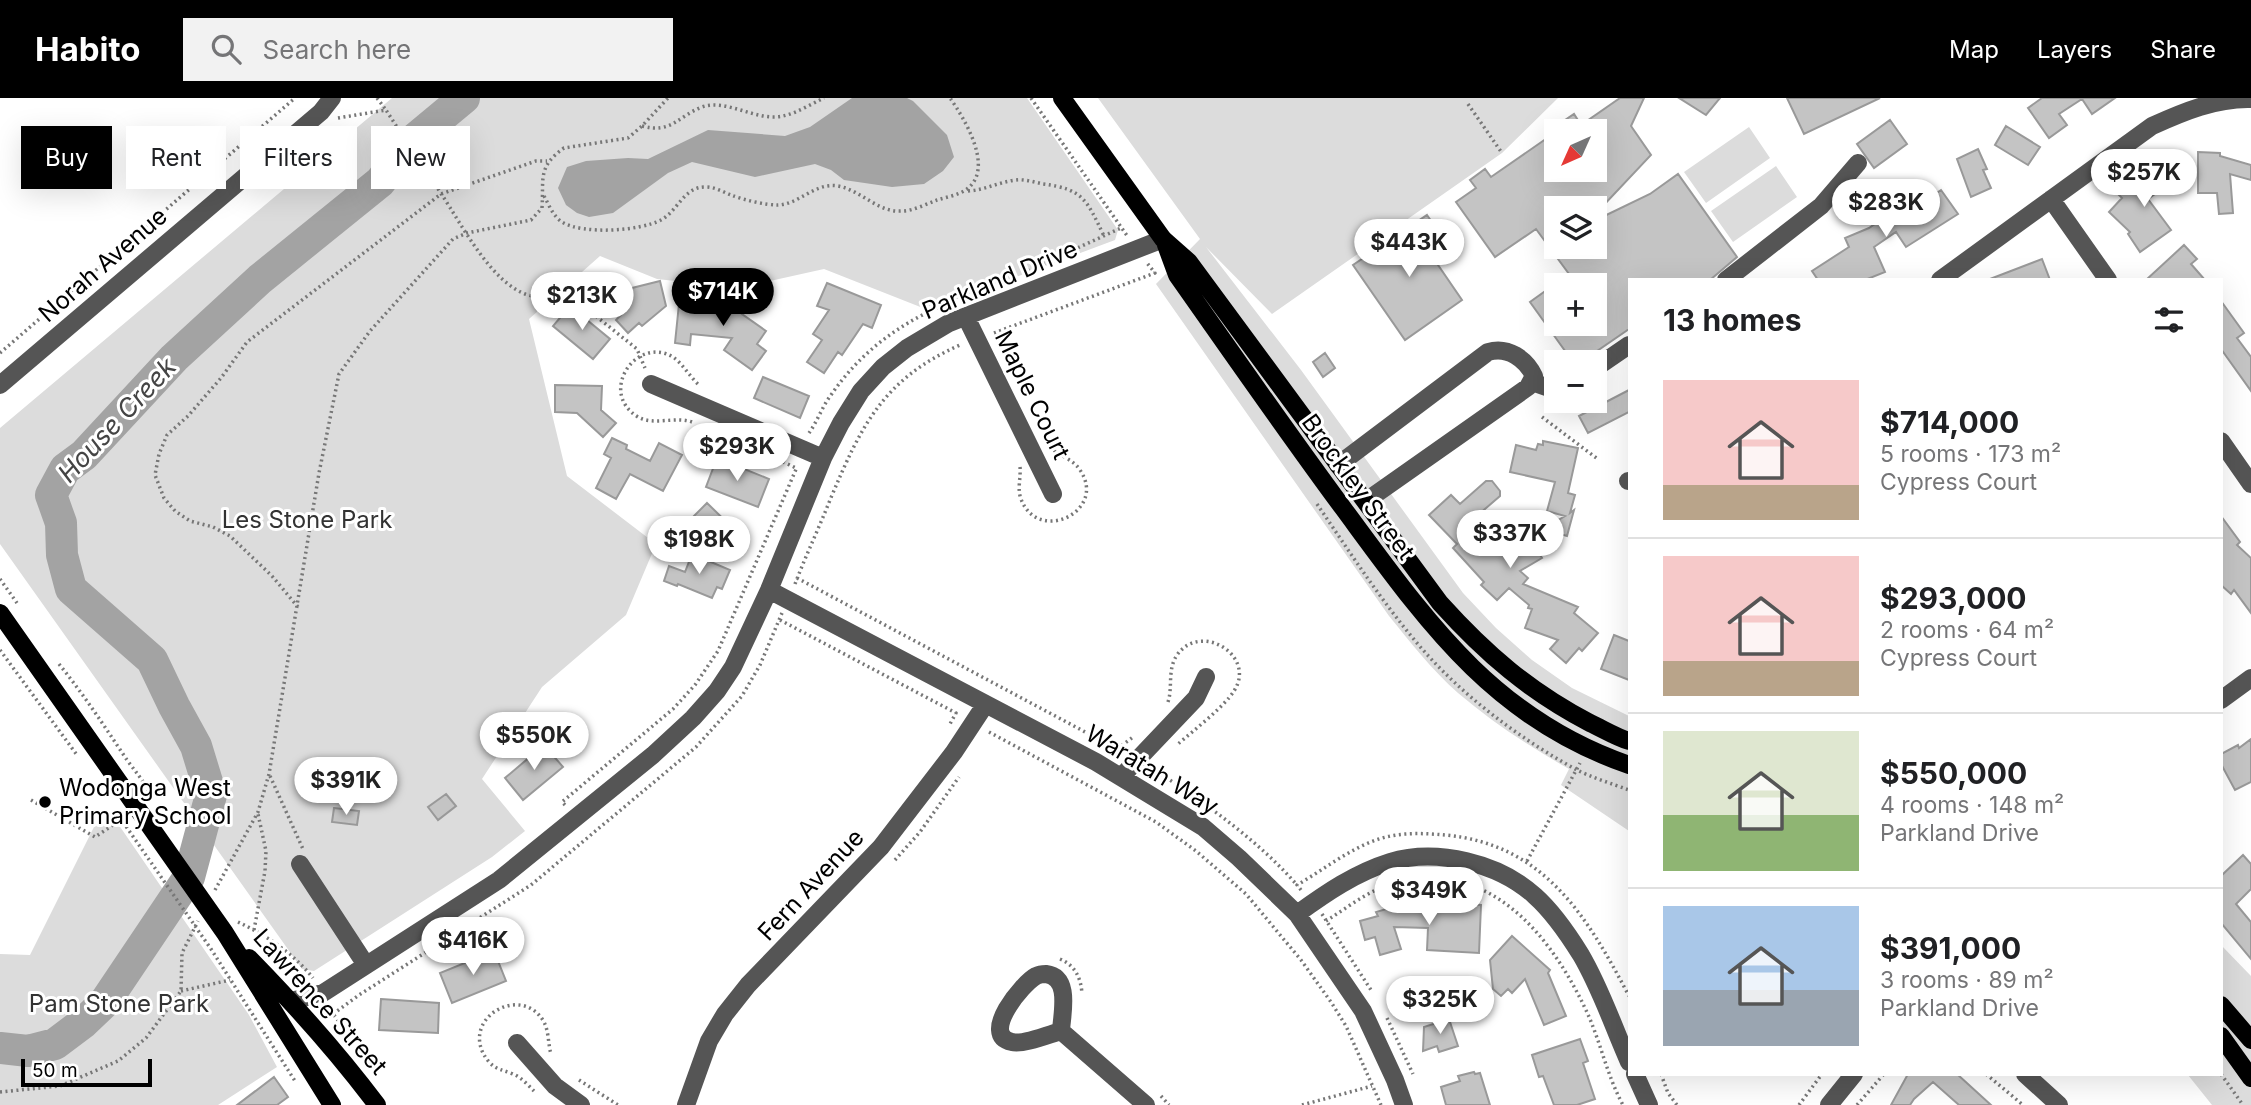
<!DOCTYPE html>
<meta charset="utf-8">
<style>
:root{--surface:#fff;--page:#f2f2f2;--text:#202124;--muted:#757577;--line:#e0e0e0;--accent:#000}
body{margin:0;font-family:Inter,sans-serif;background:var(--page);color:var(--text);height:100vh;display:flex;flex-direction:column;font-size:26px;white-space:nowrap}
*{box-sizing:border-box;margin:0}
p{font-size:23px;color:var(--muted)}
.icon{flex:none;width:38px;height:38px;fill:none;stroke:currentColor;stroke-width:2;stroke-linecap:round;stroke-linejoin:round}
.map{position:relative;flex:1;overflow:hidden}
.panel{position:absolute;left:1628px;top:180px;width:595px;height:798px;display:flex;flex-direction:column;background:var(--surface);border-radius:0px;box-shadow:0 7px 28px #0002}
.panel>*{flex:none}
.guide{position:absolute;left:21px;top:28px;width:665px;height:63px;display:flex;gap:14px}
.needle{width:46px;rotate:225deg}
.tools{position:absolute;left:1544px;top:21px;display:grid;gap:14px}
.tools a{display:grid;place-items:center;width:63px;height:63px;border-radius:0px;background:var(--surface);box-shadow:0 7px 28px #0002;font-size:35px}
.scale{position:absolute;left:21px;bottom:18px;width:131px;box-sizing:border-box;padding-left:7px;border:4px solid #000;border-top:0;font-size:19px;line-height:24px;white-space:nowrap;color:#000;-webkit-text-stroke:5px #fff;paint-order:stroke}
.price{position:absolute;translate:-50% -60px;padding:0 16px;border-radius:24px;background:#fff;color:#222;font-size:23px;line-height:46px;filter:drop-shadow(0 2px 4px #0008)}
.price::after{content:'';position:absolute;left:50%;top:42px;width:21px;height:16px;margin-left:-10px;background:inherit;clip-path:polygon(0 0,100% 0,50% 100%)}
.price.active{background:var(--accent);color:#fff}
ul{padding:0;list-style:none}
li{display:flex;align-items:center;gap:21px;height:175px;padding:0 35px}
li+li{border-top:2px solid var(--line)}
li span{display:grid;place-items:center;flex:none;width:196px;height:140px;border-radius:0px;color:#555}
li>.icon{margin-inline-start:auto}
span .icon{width:84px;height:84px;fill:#fffc;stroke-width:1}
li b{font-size:30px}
h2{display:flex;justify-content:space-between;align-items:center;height:84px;padding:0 35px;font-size:30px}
.tag{padding:0 24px;border-radius:0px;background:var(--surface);box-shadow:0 7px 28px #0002;font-size:24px;line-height:63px}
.tag.active{background:var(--accent);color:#fff}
header{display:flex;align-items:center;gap:42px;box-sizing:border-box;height:98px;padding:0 35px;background:var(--accent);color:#fff}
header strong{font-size:33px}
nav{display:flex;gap:38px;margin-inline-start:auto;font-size:24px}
.search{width:490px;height:63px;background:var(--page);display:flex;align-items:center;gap:18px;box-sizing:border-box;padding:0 24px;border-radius:0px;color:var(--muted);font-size:26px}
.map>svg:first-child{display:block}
.green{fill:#dcdcdc}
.water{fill:#a3a3a3}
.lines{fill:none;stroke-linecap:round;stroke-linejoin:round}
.river{stroke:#a3a3a3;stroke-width:32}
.building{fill:#c4c4c4;stroke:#999;stroke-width:2;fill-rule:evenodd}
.path{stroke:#777;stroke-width:3.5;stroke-dasharray:2 3.5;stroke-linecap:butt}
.minor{stroke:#555;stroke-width:18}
.major{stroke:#000;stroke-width:18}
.poi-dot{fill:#000;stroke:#fff;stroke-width:2.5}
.labels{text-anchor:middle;stroke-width:6;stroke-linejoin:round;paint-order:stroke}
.street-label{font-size:24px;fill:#000;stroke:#fff}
.park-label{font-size:24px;fill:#333;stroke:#fff}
.poi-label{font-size:24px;fill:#000;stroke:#fff;text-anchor:start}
.water-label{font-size:26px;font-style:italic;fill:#444;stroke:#fff}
</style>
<header>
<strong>Habito</strong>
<div class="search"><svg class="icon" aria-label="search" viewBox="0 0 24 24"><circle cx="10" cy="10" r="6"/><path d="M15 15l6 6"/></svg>Search here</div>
<nav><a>Map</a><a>Layers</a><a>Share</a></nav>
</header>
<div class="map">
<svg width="2251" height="1007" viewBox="0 0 2251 1007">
<rect width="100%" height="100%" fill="#fff"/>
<path class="green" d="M392,0H1027L1118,132L1115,142L928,212L824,171L739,190L657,181L600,158L529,221L567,378L656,446L626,517L542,589L482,681L525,733L492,759L314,873L302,871L0,446V330Z
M1098,0H1558L1502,55L1272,216L1206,149L1301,272L1463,495L1496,530L1532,562L1572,590L1629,618V733L1561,687L1569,671C1530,649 1492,624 1458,595C1432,572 1411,545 1389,518L1156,186L1200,141Z
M1749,29L1770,60L1706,105L1684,74Z
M1776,68L1797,99L1733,144L1711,113Z
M112,717L249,917L277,969L218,1007H0V856L30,857L94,729Z
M2221,847L2251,878V1007H2212L2188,977L2221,976Z"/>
<path class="water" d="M852,0H907L913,3L947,37L954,59L943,73L924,86L892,89L844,82L831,72L815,66L755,79L692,64L668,75L613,115L589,119L577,115L566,107L558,90L567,69L586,63L628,60L648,61L708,32L785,38L810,29Z
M672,443L685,444L690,451L684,455L670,454L667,447Z"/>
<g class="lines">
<path class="river" d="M0,950L28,953L55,946L83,925L105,904L189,779L211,697L196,648L174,608L152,562L71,491L62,457L61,425L51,397L65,371L84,357L174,260L260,181L380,84L411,44L464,0"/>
</g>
<path class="building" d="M1620,0H1644L1631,28L1651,57L1601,110H1556V149H1594V123L1650,96L1678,76L1737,159L1710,182H1629V231L1581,264H1573L1530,204L1569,176L1536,131L1495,159L1456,104L1476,90L1470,82L1485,71L1491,79L1556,34V72H1594V33H1549L1574,16L1581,27ZM1556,187H1594V226H1556Z
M1679,0H1720L1706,17Z
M1787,0H1880L1804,36Z
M2042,0H2115L2092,16L2082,1L2059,16L2067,27L2049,40L2028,10Z
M1890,22L1907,46L1874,70L1857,46Z
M2006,28L2040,49L2028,67L1995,47Z
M1978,51L1987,71L1983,72L1991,90L1971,99L1957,61Z
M2198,54L2220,55V58L2251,67V82L2230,76L2233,115L2219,116L2217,95H2198Z
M2167,65L2177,80L2148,101L2171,132L2140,154L2128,136L2130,134L2109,114L2122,100L2119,97L2134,81L2139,85Z
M1941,92L1958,116L1906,149L1896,134L1874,149L1885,174L1865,182H1818L1812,173L1849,149L1845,140L1869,130L1903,106L1908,114Z
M1427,117L1441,137L1425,148L1462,202L1405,242L1353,167Z
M2184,147L2197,161L2191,166L2205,182H2146Z
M2042,161L2050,182H1990V181Z
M660,183L666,208L642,228L639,225L628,235L616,222L621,217L610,204L624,192Z
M827,185L881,207L872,230L863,226L842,257L838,254L824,275L807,264L822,242L813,236L829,212L817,208Z
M719,195L746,205L742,216L766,233L757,246L766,253L752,272L724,252L732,240L691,236L690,247L675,245L679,206L714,209Z
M2221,203L2244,235L2237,240L2251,259V293L2221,251Z
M570,208L610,241L593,261L553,228Z
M1325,255L1335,270L1323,279L1313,264Z
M763,279L809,298L800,320L754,300Z
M555,287L602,288L601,312L616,325L603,339L577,315L555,314Z
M1629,292V314L1588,335L1579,318Z
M612,340L627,347L626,351L650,363L659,345L682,357L663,393L630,376L616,401L596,390L611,360L604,356Z
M1543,343L1578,350L1568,395L1575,397L1570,415L1574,412L1567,438L1543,431L1565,418L1547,413L1555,384L1510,374L1516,347L1536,352L1538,346L1543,347Z
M717,360L769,381L758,409L706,389Z
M1486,383H1492L1500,393V398L1478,417L1509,452L1529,440L1542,460L1520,473L1528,480L1523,486L1578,509L1574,515L1598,535L1582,553L1579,550L1566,565L1550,551L1558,542L1525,530L1532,511L1528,510L1529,507L1509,490L1497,502L1481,487L1484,484L1453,450L1457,446L1429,417L1451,397L1460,406Z
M707,405L743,440L734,449L730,458L692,420Z
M2221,418L2240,444L2237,447L2251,460V515L2234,492L2231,496L2221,487Z
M692,456L730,472L722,491L717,489L712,500L678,486L677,488L664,483L669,468L685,474Z
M1614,537L1629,543V582L1601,571Z
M2251,641V684L2235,692L2221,666V656L2238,647L2239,650Z
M544,647L563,669L523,702L505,680Z
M446,696L456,708L438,722L428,709Z
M334,710L359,713L357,727L332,724Z
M2243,757L2251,766V791L2236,806L2251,824V861L2221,825V778Z
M1431,803L1481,807L1479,855L1427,852L1428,830L1394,829L1401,851L1380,857L1375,839L1365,842L1360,823L1378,818L1376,814L1393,809L1431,811Z
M1512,838L1550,872L1548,875L1566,918L1544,927L1525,881L1512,895L1508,891L1501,898L1493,891L1490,862Z
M494,853L506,883L452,905L440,875Z
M1426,886L1441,898L1424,920Z
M381,901L439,905L438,935L379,932Z
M1449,921L1458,948L1439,954L1437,948L1423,953L1424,929Z
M1580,941L1588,963L1583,965L1595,1001L1577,1007H1554L1543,978L1539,979L1532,957Z
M1474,974L1475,976L1480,975L1490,1007H1446L1441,989L1460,983L1458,978Z
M1908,976H1957L1991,1007H1959L1933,984L1914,1001L1910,1007H1891Z
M274,979L288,999L277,1007H237Z"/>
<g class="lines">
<path class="path" d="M377,0L386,12
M1031,0L1128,139
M1468,6L1502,55
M338,20L386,12C404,40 423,68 442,97C462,127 492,186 528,197C539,200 549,196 559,191L567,195L637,251L645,270
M642,28C672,36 678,18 702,9C726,0 757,24 783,18C797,15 811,6 824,0
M968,93C985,92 999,84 1016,82C1024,81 1034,84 1043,86C1084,91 1087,103 1104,138
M544,98C549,107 553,118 562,124C583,137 640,133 661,122C678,113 684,88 706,89C715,89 723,94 731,97C744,102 765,107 778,107C800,106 815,84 838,88C861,92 878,115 902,113C913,113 926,106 937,102C947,99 959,97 967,91C995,70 964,20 950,0
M1023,175L1121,130
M994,235L1155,175L1147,165
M0,255L295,0
M1542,319L1599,362
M692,324C675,318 654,328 638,319C597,294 637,237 673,259C683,266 690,279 699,287
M809,335C817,324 822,309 831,297C859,256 896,228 941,208
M773,359L796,370
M1020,369C1021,380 1017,391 1021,401C1038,447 1108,413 1080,372C1073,361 1059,358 1050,349
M1317,406C1349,453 1380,501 1417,545C1460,596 1516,638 1575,671C1590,679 1613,686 1629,692
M797,480L1117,651L1133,639
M0,481L17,505
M795,486C806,457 819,430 830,402C861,328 883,281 960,247
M298,509L272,478L230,438L213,429L190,423L175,413L164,400L155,377L159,356L167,337L188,318L221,280L247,244L441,96L536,63H547
M780,522L956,615L950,626
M0,552L77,657
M59,566C84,597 105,629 127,662C135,673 143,682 149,694
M1168,604C1173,589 1167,572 1177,557C1201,523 1257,558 1234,593C1224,609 1194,632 1178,646
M989,634L1156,724L1196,753L1246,796L1301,862L1331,904L1346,928L1381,1007
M1152,670C1204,705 1256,740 1297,787
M270,678L303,751
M31,702L95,739L122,721
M565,707L562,704L673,611L695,587L718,553L797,369
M123,724L211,851L295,983
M895,762L920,734L959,679
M1527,763L1580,665
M215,792L258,714L269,676L319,375L339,276L370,233L453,141L467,135L531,122L542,110C544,81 537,69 564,50L628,40L642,28L668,0
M1301,792L1297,787C1323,772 1348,752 1376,742C1398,734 1423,735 1445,737C1544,746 1587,818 1629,898
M1322,816L1371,892
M1326,823C1342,813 1359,800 1376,792C1476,751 1544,825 1584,908C1600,940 1606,976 1623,1007
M238,824C266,837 294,856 313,880
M254,832L265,773L266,753L258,716
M1060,861C1075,867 1081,880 1082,896
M181,893L230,882
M333,916L359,897L531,787L696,649L742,598L760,567L782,515
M334,917L364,959
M1387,920L1413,976
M1661,976L1668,995L1677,1007
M1986,976L2023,1007
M2221,976L2243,1007
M579,982L618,1007
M534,993C528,987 521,979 513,976C504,972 496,972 489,964C455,923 521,883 544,924C549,934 548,946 551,956
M0,994L60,988L118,963L146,940L181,893L182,855L198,823
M1161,998L1169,1007
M1302,1007L1372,988
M1799,1007L1822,976
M1857,1007L1884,976"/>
<path class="minor" d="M2051,101L2108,182
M1726,182L1821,108L1858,65
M1940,182L2152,28C2183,14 2216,0 2251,1
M966,219L1053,396
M1594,271L1629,247
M1532,284L1552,291L1556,290
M651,286L823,360
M0,287L321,14L332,0
M2221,343L2251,386
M1338,367L1488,254C1508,248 1526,261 1534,278L1528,289L1366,403
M1628,383H1629
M769,492L1096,664L1203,729L1239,760L1297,816L1363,913L1395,982L1404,1007
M2221,602L2251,580
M1121,679L1196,600L1206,579
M300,766L366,867
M1297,816C1326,795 1355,775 1390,764C1437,750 1499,765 1535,798C1553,814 1568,836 1581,857C1601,891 1613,928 1629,964
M1046,876C1071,879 1062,915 1061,933C1050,936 1023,947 1012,944C979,937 1023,885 1036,878C1040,876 1042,876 1046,876Z
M291,903L323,895L499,782L653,657L693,620L717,593L733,569L769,492L823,360L841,325L861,293L883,269L907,250L949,225L1163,141
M1061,933L1146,1007
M517,945L555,988L581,1007
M1635,976L1649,1007
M2025,976L2059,1007
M686,1007L709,943L725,916L748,887L881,749L954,654L985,607
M1829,1007L1854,976"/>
<path class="major" d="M1062,0L1163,141L1189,164L1440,505C1486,556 1529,593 1590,625C1603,631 1616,639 1629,643
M1166,147L1177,177C1232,255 1286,333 1343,410C1425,521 1492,620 1629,667
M0,515L225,835L332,1007
M249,860C295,907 338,955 377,1007
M2221,907L2251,942
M2221,938L2251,980"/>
</g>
<circle class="poi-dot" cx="45" cy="704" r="7"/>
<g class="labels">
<g class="street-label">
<text transform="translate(103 167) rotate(-41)" y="8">Norah Avenue</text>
<text transform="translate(1000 182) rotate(-23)" y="8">Parkland Drive</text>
<text transform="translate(1032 297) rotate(64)" y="8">Maple Court</text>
<text transform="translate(1358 389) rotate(54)" y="8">Brockley Street</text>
<text transform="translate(1152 672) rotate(31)" y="8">Waratah Way</text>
<text transform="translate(811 787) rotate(-47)" y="8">Fern Avenue</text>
<text transform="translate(320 904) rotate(48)" y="8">Lawrence Street</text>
</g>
<g class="park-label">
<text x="307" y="430">Les Stone Park</text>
<text x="119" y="914">Pam Stone Park</text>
</g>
<g class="poi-label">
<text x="59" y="698">Wodonga West<tspan x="59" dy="28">Primary School</tspan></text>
</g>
<g class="water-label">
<text transform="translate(117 322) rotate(-47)" y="9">House Creek</text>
</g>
</g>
</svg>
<div class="tools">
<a><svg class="needle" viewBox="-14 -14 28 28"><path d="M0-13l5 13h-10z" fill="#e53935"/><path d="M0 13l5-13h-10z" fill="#757577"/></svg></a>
<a><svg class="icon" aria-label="layers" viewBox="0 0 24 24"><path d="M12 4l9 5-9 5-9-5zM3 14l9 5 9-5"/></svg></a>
<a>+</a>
<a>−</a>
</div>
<div class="scale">50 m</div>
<b class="price" style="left:2144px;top:111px">$257K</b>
<b class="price" style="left:1886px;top:141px">$283K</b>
<b class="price" style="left:1409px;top:181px">$443K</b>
<b class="price active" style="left:723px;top:230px">$714K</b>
<b class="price" style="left:582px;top:234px">$213K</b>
<b class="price" style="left:737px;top:385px">$293K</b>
<b class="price" style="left:1510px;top:472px">$337K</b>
<b class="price" style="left:699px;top:478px">$198K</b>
<b class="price" style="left:534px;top:674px">$550K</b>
<b class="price" style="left:346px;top:719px">$391K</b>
<b class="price" style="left:1429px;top:829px">$349K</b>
<b class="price" style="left:473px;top:879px">$416K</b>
<b class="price" style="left:1440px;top:938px">$325K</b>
<div class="guide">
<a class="tag active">Buy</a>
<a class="tag">Rent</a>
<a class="tag">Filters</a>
<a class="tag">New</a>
</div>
<section class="panel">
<h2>13 homes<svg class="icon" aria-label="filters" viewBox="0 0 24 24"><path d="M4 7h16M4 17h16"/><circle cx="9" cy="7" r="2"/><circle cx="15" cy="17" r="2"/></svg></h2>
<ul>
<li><span style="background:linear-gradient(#f6c9c9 75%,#b9a48a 0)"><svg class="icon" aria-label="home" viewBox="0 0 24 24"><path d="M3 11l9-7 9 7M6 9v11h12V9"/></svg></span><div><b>$714,000</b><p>5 rooms · 173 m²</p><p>Cypress Court</p></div></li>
<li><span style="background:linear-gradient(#f6c9c9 75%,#b9a48a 0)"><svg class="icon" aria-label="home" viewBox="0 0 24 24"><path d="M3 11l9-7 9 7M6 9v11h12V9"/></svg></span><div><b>$293,000</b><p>2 rooms · 64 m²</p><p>Cypress Court</p></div></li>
<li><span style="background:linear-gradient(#dfe7d0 60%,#8fb573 0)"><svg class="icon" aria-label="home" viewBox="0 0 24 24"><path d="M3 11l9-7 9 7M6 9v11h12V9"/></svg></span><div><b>$550,000</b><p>4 rooms · 148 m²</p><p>Parkland Drive</p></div></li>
<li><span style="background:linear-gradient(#a9c7e8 60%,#9aa5b1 0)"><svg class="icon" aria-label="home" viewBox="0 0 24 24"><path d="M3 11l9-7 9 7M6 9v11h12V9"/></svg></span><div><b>$391,000</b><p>3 rooms · 89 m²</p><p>Parkland Drive</p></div></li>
</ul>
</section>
</div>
